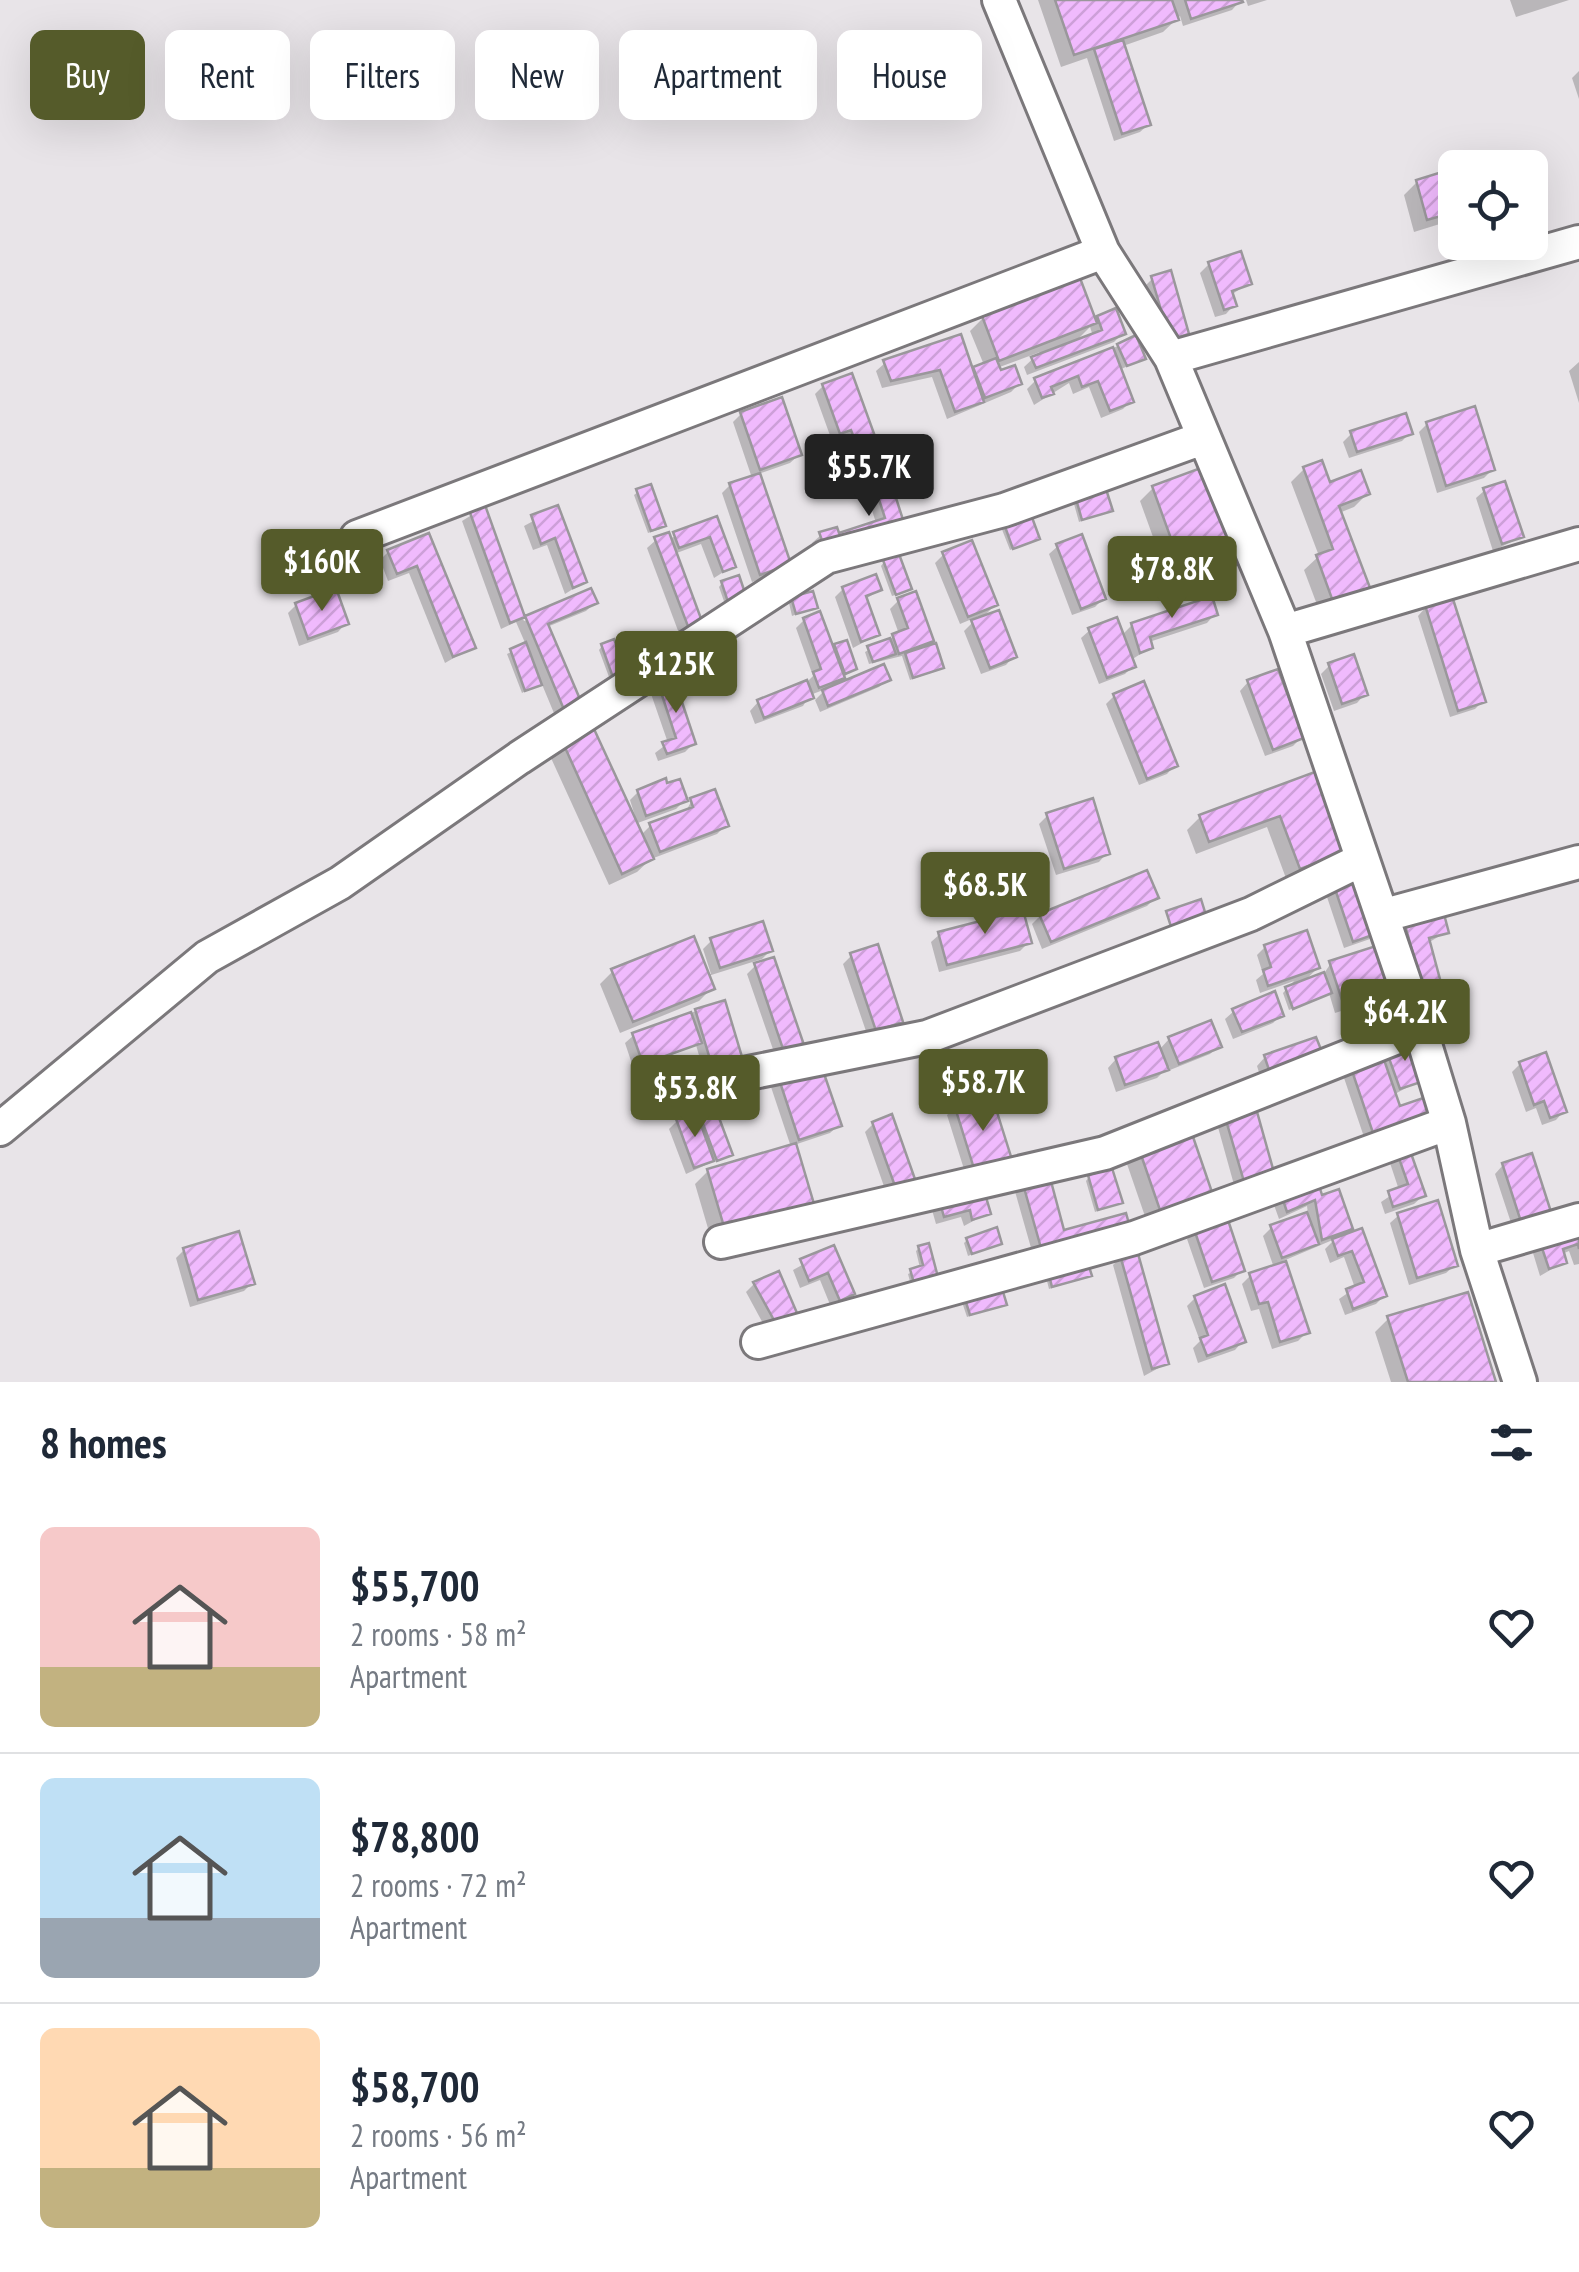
<!DOCTYPE html>
<meta charset="utf-8">
<style>
:root{--surface:#fff;--page:#f2f2f3;--text:#1f2937;--muted:#747a83;--line:#e0e1e3;--accent:#555b2a}
body{margin:0;font-family:"PT Sans Narrow",sans-serif;background:var(--page);color:var(--text);height:100vh;display:flex;flex-direction:column;font-size:38px;white-space:nowrap}
*{box-sizing:border-box;margin:0}
p{font-size:32px;color:var(--muted)}
.icon{flex:none;width:55px;height:55px;fill:none;stroke:currentColor;stroke-width:2;stroke-linecap:round;stroke-linejoin:round}
.map{position:relative;height:1382px;overflow:hidden}
.side{display:flex;flex-direction:column;background:var(--surface);flex:1}
.side>*{flex:none}
.hud{position:absolute;left:30px;top:30px;width:1000px;height:90px;display:flex;gap:20px}
.buttons{position:absolute;left:1438px;top:150px;display:grid;gap:20px}
.buttons a{display:grid;place-items:center;width:110px;height:110px;border-radius:15px;background:var(--surface);box-shadow:0 10px 40px #0002;font-size:50px}
.price{position:absolute;translate:-50% -85px;padding:0 22px;border-radius:10px;background:var(--accent);color:#fff;font-size:32px;line-height:65px;filter:drop-shadow(0 2px 5px #0008)}
.price::after{content:'';position:absolute;left:50%;top:60px;width:30px;height:22px;margin-left:-15px;background:inherit;clip-path:polygon(0 0,100% 0,50% 100%)}
.price.active{background:#222;color:#fff}
ul{padding:0;list-style:none}
li{display:flex;align-items:center;gap:30px;height:250px;padding:0 40px}
li+li{border-top:2px solid var(--line)}
li span{display:grid;place-items:center;flex:none;width:280px;height:200px;border-radius:15px;color:#555}
li>.icon{margin-inline-start:auto}
span .icon{width:120px;height:120px;fill:#fffc;stroke-width:1}
li b{font-size:42px}
h2{display:flex;justify-content:space-between;align-items:center;height:120px;padding:0 40px;font-size:42px}
.tag{padding:0 35px;border-radius:15px;background:var(--surface);box-shadow:0 10px 40px #0002;font-size:35px;line-height:90px}
.tag.active{background:var(--accent);color:#fff}
.map>svg:first-child{display:block}
.shadow{fill:#0003;fill-rule:evenodd}
.building{fill:url(#building-hatch);stroke:#9a979b;stroke-width:2.5}
.lines{fill:none;stroke-linecap:round;stroke-linejoin:round}
.street-casing{stroke:#7b787b;stroke-width:38}
.street{stroke:#fff;stroke-width:32}
</style>
<div class="map">
<svg width="1579" height="1382" viewBox="0 0 1579 1382">
<defs>
<pattern id="building-hatch" width="6" height="6" patternUnits="userSpaceOnUse" patternTransform="scale(2.5)"><rect width="6" height="6" fill="#f0bafd"/><path d="M-1 1l2-2M0 6l6-6M5 7l2-2" fill="none" stroke="#cd9fd9"/></pattern>
</defs>
<rect width="100%" height="100%" fill="#e8e4e8"/>
<path class="shadow" d="M1038,0H1240V1L1232,10L1183,26L1180,16L1163,32L1123,46L1149,124L1140,132L1114,141L1087,58L1061,67Z
M1246,0H1267L1248,6Z
M1510,0H1569L1516,17Z
M1579,71V99L1572,78Z
M1455,171V242H1504L1458,277L1443,223L1414,232L1404,195L1417,182Z
M1209,264L1249,283L1231,295L1234,305L1226,314L1215,317L1200,273Z
M1153,278L1186,333L1178,342L1144,287Z
M983,318L1094,322L1098,318L1123,333L1114,342L1027,375L1024,367L1040,352L997,368L1019,384L1011,392L947,419L932,377L882,388L876,371L885,363L971,370L984,365L970,331ZM1090,327L1093,336L1074,343Z
M1118,346L1139,361L1119,370L1131,401L1123,409L1101,418L1089,387L1073,394L1069,383L1034,405L1027,389L1036,380Z
M1579,362V403L1569,371Z
M823,386L880,457L906,458L897,467L859,481L843,437L832,441L815,394Z
M741,414L799,455L790,463L758,474L780,572L752,582L722,493L730,485L752,478L733,422Z
M1427,424L1492,470L1484,478L1437,493L1419,432Z
M1352,433H1410L1402,441L1349,458L1343,442Z
M1304,469L1329,485L1367,494L1354,507L1339,513L1356,605L1322,618L1304,570L1319,556L1291,482Z
M875,479L903,525L817,559L812,543L821,535L837,536L876,523L865,488Z
M1153,488L1239,563L1226,576L1174,595L1140,501Z
M1485,490L1521,537L1493,551L1476,498Z
M638,492L663,526L660,529L648,533L634,495Z
M1077,501L1110,510L1079,522L1074,504Z
M483,508L524,621L595,603L586,611L547,627L579,704L556,718L541,682L522,693L507,654L526,645L516,622L501,629L462,521Z
M557,508L584,582L565,594L547,545L533,550L524,526Z
M716,519L733,566L714,578L701,544L674,554L700,623L680,636L647,548L656,540L669,539Z
M1005,524L1037,538L1010,550L1001,527Z
M428,536L473,647L445,663L409,573L388,581L380,560L388,552Z
M1058,546L1103,599L1095,607L1072,615L1049,554Z
M944,554L995,605L980,620L1014,656L1006,665L981,674L964,631L979,616L960,624L935,563Z
M884,562L909,588L905,592L892,596L881,566Z
M722,583L744,598L726,607L719,587Z
M843,589L880,590L864,600L877,635L853,648L835,597Z
M792,599L815,607L792,616L789,603Z
M898,601L931,640L922,650L941,667L938,670L910,680L902,656L869,664L865,652L899,634L890,609Z
M296,605L346,623L338,632L299,646L288,613Z
M1426,607L1483,701L1475,709L1450,717L1418,616Z
M1215,614L1207,623L1149,642L1150,648L1131,660L1133,666L1125,674L1099,684L1081,638L1090,630L1121,636L1132,625Z
M804,620L854,668L832,688L888,679L879,687L820,712L815,700L826,689L810,695L803,706L755,724L750,711L758,702L805,684L813,676L796,628Z
M602,646L622,681L612,685L599,650Z
M1329,666L1365,694L1357,703L1334,711L1321,674Z
M658,682L694,743L685,752L658,761L655,753L668,743L650,691Z
M1248,682L1301,738L1293,746L1265,756L1240,691Z
M1114,696L1175,765L1167,774L1139,785L1106,704Z
M564,745L632,817L635,816L630,800L638,792L685,800L676,809L635,824L640,836L651,825L685,813L692,800L726,825L717,834L651,859L637,872L609,885L551,758Z
M1318,773L1347,850L1287,881L1267,827L1196,854L1187,830L1200,817Z
M1048,815L1107,853L1099,862L1056,875L1039,824Z
M1334,886L1378,931L1370,939L1344,948L1326,894Z
M1156,897L1147,906L1042,949L1032,924L1040,916Z
M1407,927L1446,932L1428,943L1443,997L1434,1005L1419,1010L1398,935Z
M940,934L1029,942L1020,951L939,972L931,942Z
M712,940L770,951L762,959L708,976L712,988L699,1001L620,1033L600,984L613,971L711,974L703,949Z
M1265,947L1318,968L1302,983L1323,975L1331,963L1391,989L1382,998L1335,1013L1329,993L1289,1010L1283,993L1294,981L1260,993L1256,980L1263,974L1257,955Z
M852,955L900,1021L892,1029L868,1037L843,964Z
M756,965L801,1044L776,1058L747,974Z
M696,1011L743,1066L707,1083L696,1045L634,1070L625,1043L634,1035Z
M1234,1011L1281,1015L1273,1023L1233,1039L1225,1019Z
M1169,1039L1219,1046L1210,1054L1170,1070L1169,1066L1157,1078L1116,1092L1108,1068L1116,1059L1159,1050Z
M1315,1040L1262,1082L1257,1066L1265,1057Z
M1386,1049L1421,1080L1393,1095L1398,1109L1429,1113L1365,1140L1342,1072Z
M1520,1064L1564,1111L1556,1120L1542,1125L1536,1108L1526,1112L1512,1072Z
M779,1075L839,1125L830,1133L794,1145L712,1242L695,1184L708,1171L791,1147L770,1084Z
M1252,1104L1273,1175L1236,1192L1216,1120Z
M956,1106L1010,1163L968,1182L947,1115Z
M700,1115L730,1154L686,1174L669,1129L677,1121Z
M873,1124L913,1181L887,1195L865,1132Z
M1395,1146L1423,1196L1414,1204L1385,1214L1381,1202L1399,1190L1387,1154Z
M1140,1151L1212,1198L1149,1228L1127,1164Z
M1503,1165L1550,1217L1515,1235L1495,1174Z
M1089,1177L1120,1202L1095,1212L1086,1181Z
M1023,1179L1063,1233L1035,1262L1014,1188Z
M1283,1197L1321,1198L1350,1229L1340,1239L1361,1231L1384,1296L1376,1304L1345,1315L1339,1299L1355,1288L1344,1257L1330,1263L1325,1249L1335,1239L1283,1261L1307,1332L1298,1341L1272,1349L1259,1309L1251,1311L1242,1284L1250,1276L1274,1268L1263,1236L1271,1228L1308,1214L1307,1206L1279,1219L1274,1205Z
M941,1202L988,1213L964,1226L961,1217L936,1224L932,1210Z
M1399,1215L1455,1265L1446,1273L1409,1285L1390,1223Z
M1195,1231L1242,1270L1234,1278L1204,1288L1187,1239Z
M1579,1233V1264L1574,1265L1569,1251L1562,1254L1564,1262L1540,1276L1533,1253L1541,1244Z
M967,1240L999,1243L968,1256L964,1243Z
M833,1248L852,1293L831,1307L820,1280L800,1288L793,1270Z
M919,1248L936,1280L912,1289L908,1274L920,1268L916,1251Z
M184,1250L252,1283L244,1291L190,1307L176,1258Z
M1121,1257L1166,1364L1144,1376L1113,1265Z
M1089,1275L1049,1289L1046,1277Z
M754,1284L794,1312L766,1329L746,1292Z
M1195,1298L1243,1341L1235,1350L1198,1363L1193,1348L1200,1341L1187,1306Z
M961,1299L1004,1304L967,1317Z
M1388,1319L1493,1382H1391L1375,1332Z"/>
<path class="building" d="M1055,0H1172L1179,20L1074,55Z
M1185,0H1242L1243,2L1191,19Z
M1123,40L1151,125L1122,134L1094,49Z
M1483,160L1485,168H1458Z
M1455,168V212L1427,220L1416,180Z
M1464,242H1506L1510,255L1471,266Z
M1241,251L1252,284L1232,291L1237,306L1224,310L1208,262Z
M1171,270L1189,334L1170,340L1151,276Z
M1080,278L1097,323L999,361L982,316Z
M1116,308L1126,334L1036,368L1031,357L1102,330L1097,316Z
M961,334L984,402L955,412L940,370L891,381L883,360Z
M1136,335L1146,359L1127,366L1117,344Z
M1113,347L1134,402L1110,411L1098,381L1082,387L1078,376L1051,387L1054,394L1042,398L1034,378Z
M996,358L1001,370L1015,365L1022,384L985,398L973,367Z
M852,373L881,453L903,445L909,459L868,474L851,430L840,434L822,384Z
M782,397L802,455L760,470L740,412Z
M1475,406L1495,470L1446,486L1426,422Z
M1406,413L1413,434L1357,452L1350,431Z
M1322,460L1330,482L1361,470L1370,494L1339,506L1372,593L1335,607L1316,555L1333,549L1303,467Z
M1206,466L1242,563L1187,583L1152,486Z
M760,473L791,564L760,575L729,483Z
M888,473L905,526L826,552L819,532L837,527L839,533L885,518L872,478Z
M1505,481L1524,537L1502,544L1483,488Z
M651,484L666,526L651,531L636,489Z
M1106,489L1113,511L1082,520L1076,499Z
M485,505L525,617L510,623L469,510Z
M558,505L587,582L573,588L555,538L541,544L531,515Z
M1030,512L1040,539L1013,549L1003,521Z
M717,516L736,567L723,572L710,537L679,548L673,532Z
M669,532L703,624L689,629L654,537Z
M429,533L476,648L453,657L417,566L397,574L387,550Z
M1082,534L1106,599L1081,609L1056,544Z
M972,540L998,605L968,617L942,552Z
M899,554L912,589L896,595L883,560Z
M876,574L882,590L866,596L880,635L861,642L842,587Z
M739,575L747,599L729,605L721,581Z
M336,588L349,624L308,639L295,603Z
M591,588L598,603L548,624L582,704L565,712L525,616Z
M813,591L818,608L796,614L791,597Z
M916,591L934,641L899,654L892,634L908,628L897,598Z
M1212,596L1218,615L1150,637L1153,648L1140,653L1131,623Z
M1452,596L1486,702L1458,711L1425,605Z
M999,610L1017,657L990,668L971,620Z
M820,611L845,678L819,688L813,672L821,669L803,618Z
M1117,617L1136,667L1107,678L1088,628Z
M890,638L896,654L873,662L867,646Z
M614,639L629,678L615,683L601,644Z
M847,640L857,669L845,674L834,644Z
M526,642L542,685L525,691L510,649Z
M936,643L944,668L913,678L905,653Z
M1354,654L1368,695L1342,704L1328,663Z
M884,664L891,680L828,706L822,690Z
M1278,669L1304,738L1273,750L1247,680Z
M673,675L696,744L667,754L662,742L676,738L657,680Z
M807,680L814,698L764,718L757,700Z
M1144,681L1178,766L1147,779L1113,694Z
M594,729L654,859L622,874L563,743Z
M1320,770L1350,851L1300,869L1280,816L1209,842L1199,815Z
M666,778L667,783L680,779L688,801L646,816L637,790Z
M715,789L729,826L660,852L649,823L693,807L690,798Z
M1093,798L1110,854L1064,869L1046,813Z
M1147,870L1159,898L1051,942L1039,914Z
M1361,874L1381,932L1353,942L1333,883Z
M1201,899L1208,922L1173,933L1166,911Z
M1023,910L1032,943L947,965L938,932Z
M1444,914L1449,933L1429,938L1445,998L1427,1003L1405,925Z
M763,921L773,951L720,968L710,938Z
M1307,930L1320,968L1268,986L1263,970L1271,967L1264,945Z
M694,936L715,989L633,1022L611,969Z
M878,944L903,1022L876,1031L850,953Z
M1379,945L1394,990L1344,1006L1329,961Z
M774,957L804,1045L784,1052L754,963Z
M1324,972L1332,993L1293,1009L1285,987Z
M1275,991L1284,1016L1242,1032L1232,1009Z
M725,1000L745,1067L715,1076L695,1009Z
M691,1012L702,1043L643,1064L632,1033Z
M1211,1020L1222,1047L1179,1064L1168,1037Z
M1316,1037L1324,1057L1271,1076L1264,1055Z
M1409,1038L1424,1081L1400,1089L1385,1047Z
M1158,1042L1169,1070L1125,1085L1115,1057Z
M1381,1051L1400,1106L1426,1097L1432,1113L1373,1133L1349,1062Z
M1546,1052L1567,1112L1550,1118L1544,1101L1534,1105L1519,1062Z
M819,1059L842,1126L799,1140L777,1073Z
M991,1093L1013,1163L976,1175L954,1104Z
M1254,1101L1275,1176L1245,1185L1223,1110Z
M715,1107L733,1155L717,1161L699,1113Z
M696,1111L714,1161L694,1168L676,1119Z
M892,1114L916,1182L896,1189L872,1122Z
M1191,1131L1214,1198L1162,1216L1139,1149Z
M1406,1139L1426,1196L1393,1207L1388,1191L1408,1184L1394,1144Z
M796,1143L814,1204L725,1230L707,1169Z
M1532,1153L1553,1218L1523,1228L1502,1163Z
M1112,1168L1123,1203L1098,1210L1088,1175Z
M1048,1170L1064,1230L1126,1213L1131,1231L1043,1255L1021,1177Z
M1318,1182L1322,1195L1339,1189L1353,1229L1322,1240L1315,1200L1287,1212L1281,1194Z
M983,1187L991,1214L972,1220L970,1210L944,1217L939,1199Z
M1438,1200L1458,1266L1417,1278L1397,1213Z
M1307,1212L1319,1244L1282,1258L1270,1225Z
M1227,1217L1245,1271L1212,1282L1194,1229Z
M997,1227L1002,1244L972,1254L966,1238Z
M1362,1228L1387,1296L1353,1309L1346,1289L1364,1282L1352,1251L1338,1256L1332,1239Z
M1579,1230V1249L1578,1244L1563,1249L1567,1263L1549,1269L1540,1242Z
M239,1231L255,1284L198,1300L183,1248Z
M929,1243L939,1281L915,1287L910,1269L923,1265L918,1246Z
M834,1245L855,1294L840,1301L828,1273L809,1281L800,1259Z
M1137,1250L1169,1364L1152,1369L1120,1255Z
M1087,1260L1092,1276L1052,1287L1048,1271Z
M1286,1261L1310,1333L1280,1342L1268,1302L1259,1304L1249,1273Z
M779,1271L797,1313L775,1322L753,1282Z
M1000,1282L1007,1305L970,1315L963,1293Z
M1225,1284L1246,1342L1207,1356L1200,1338L1208,1335L1194,1296Z
M1468,1292L1496,1382H1408L1387,1316Z"/>
<g class="lines">
<defs>
<path id="street" d="M999,0L1103,252L1171,358L1285,631L1420,1028L1449,1123L1477,1250L1520,1382
M1171,358L1579,242
M357,537L1103,252
M1285,631L1579,544
M1385,915L1579,862
M659,1091L927,1037L1251,914L1361,860
M0,1129L207,957L340,883L519,758L826,557L1004,510L1203,438
M721,1242L1105,1153L1420,1028
M1477,1250L1579,1220
M758,1342L1134,1238L1449,1123"/>
</defs>
<use href="#street" class="street-casing"/>
<use href="#street" class="street"/>
</g>
</svg>
<div class="buttons">
<a><svg class="icon" aria-label="locate" viewBox="0 0 24 24"><circle cx="12" cy="12" r="6"/><path d="M12 2v4M12 18v4M2 12h4M18 12h4"/></svg></a>
</div>
<b class="price active" style="left:869px;top:519px">$55.7K</b>
<b class="price" style="left:322px;top:614px">$160K</b>
<b class="price" style="left:1172px;top:621px">$78.8K</b>
<b class="price" style="left:676px;top:716px">$125K</b>
<b class="price" style="left:985px;top:937px">$68.5K</b>
<b class="price" style="left:1405px;top:1064px">$64.2K</b>
<b class="price" style="left:983px;top:1134px">$58.7K</b>
<b class="price" style="left:695px;top:1140px">$53.8K</b>
<div class="hud">
<a class="tag active">Buy</a>
<a class="tag">Rent</a>
<a class="tag">Filters</a>
<a class="tag">New</a>
<a class="tag">Apartment</a>
<a class="tag">House</a>
</div>
</div>
<section class="side">
<h2>8 homes<svg class="icon" aria-label="filters" viewBox="0 0 24 24"><path d="M4 7h16M4 17h16"/><circle cx="9" cy="7" r="2"/><circle cx="15" cy="17" r="2"/></svg></h2>
<ul>
<li><span style="background:linear-gradient(#f6c9c9 70%,#c2b280 0)"><svg class="icon" aria-label="home" viewBox="0 0 24 24"><path d="M3 11l9-7 9 7M6 9v11h12V9"/></svg></span><div><b>$55,700</b><p>2 rooms · 58 m²</p><p>Apartment</p></div><svg class="icon" aria-label="heart" viewBox="0 0 24 24"><path d="M12 20l-8-8c-3-5 5-10 8-4 3-6 11-1 8 4z"/></svg></li>
<li><span style="background:linear-gradient(#bfe0f5 70%,#9aa5b1 0)"><svg class="icon" aria-label="home" viewBox="0 0 24 24"><path d="M3 11l9-7 9 7M6 9v11h12V9"/></svg></span><div><b>$78,800</b><p>2 rooms · 72 m²</p><p>Apartment</p></div><svg class="icon" aria-label="heart" viewBox="0 0 24 24"><path d="M12 20l-8-8c-3-5 5-10 8-4 3-6 11-1 8 4z"/></svg></li>
<li><span style="background:linear-gradient(#ffd9b3 70%,#c2b280 0)"><svg class="icon" aria-label="home" viewBox="0 0 24 24"><path d="M3 11l9-7 9 7M6 9v11h12V9"/></svg></span><div><b>$58,700</b><p>2 rooms · 56 m²</p><p>Apartment</p></div><svg class="icon" aria-label="heart" viewBox="0 0 24 24"><path d="M12 20l-8-8c-3-5 5-10 8-4 3-6 11-1 8 4z"/></svg></li>
</ul>
</section>
